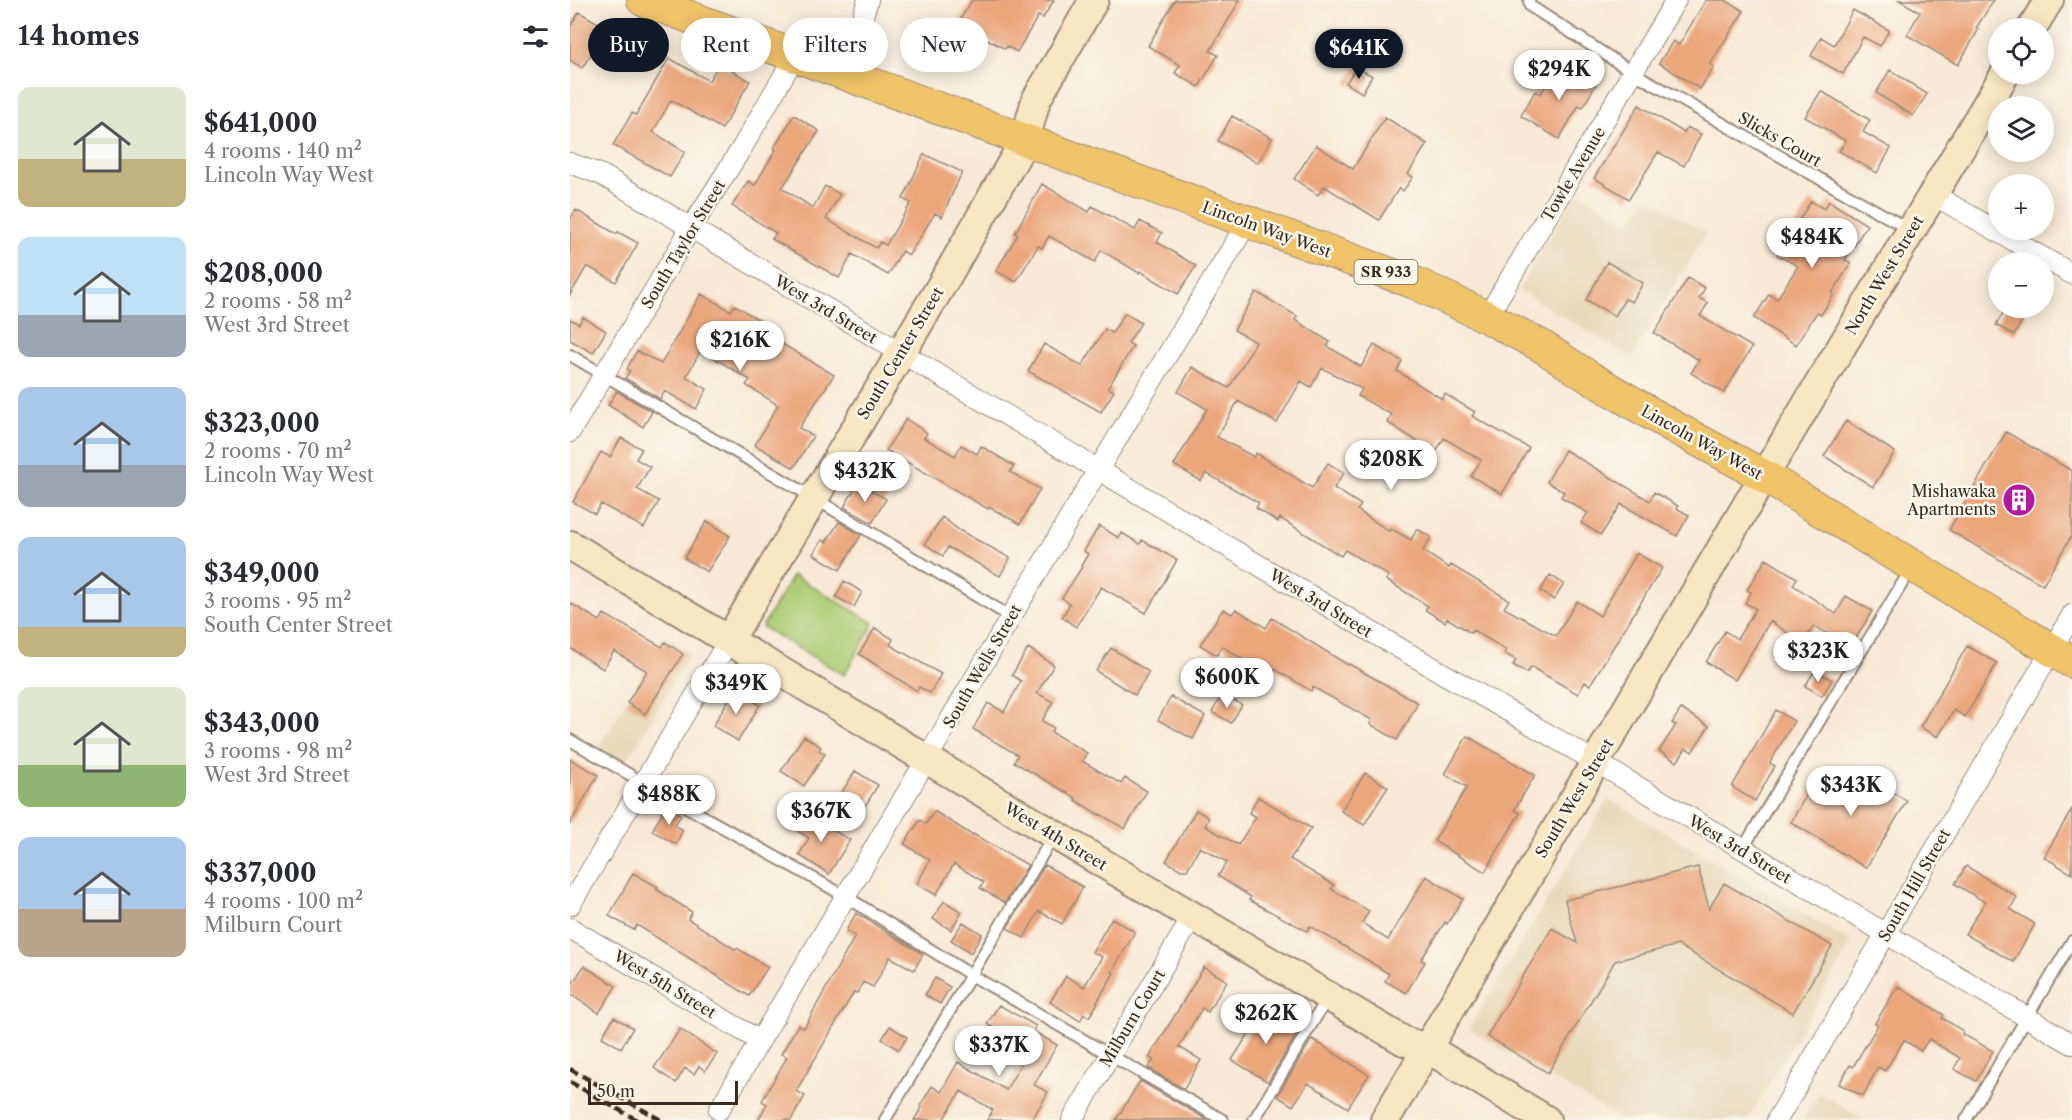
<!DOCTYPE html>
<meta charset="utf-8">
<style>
:root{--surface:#fff;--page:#f2f2f3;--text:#2b2b33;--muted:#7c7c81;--accent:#111827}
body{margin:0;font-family:"Libre Caslon Text",serif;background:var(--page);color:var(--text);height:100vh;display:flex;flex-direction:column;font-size:22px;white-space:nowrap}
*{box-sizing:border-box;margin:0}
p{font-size:20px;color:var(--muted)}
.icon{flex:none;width:33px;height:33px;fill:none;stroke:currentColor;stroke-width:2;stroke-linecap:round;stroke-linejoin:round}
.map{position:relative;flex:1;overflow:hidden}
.details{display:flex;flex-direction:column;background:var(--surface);width:570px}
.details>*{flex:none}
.top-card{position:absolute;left:18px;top:18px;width:570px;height:54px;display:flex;gap:12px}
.controls{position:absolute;left:1418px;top:18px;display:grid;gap:12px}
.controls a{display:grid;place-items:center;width:66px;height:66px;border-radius:50%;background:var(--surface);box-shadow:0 3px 15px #0003;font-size:30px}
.scale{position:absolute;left:18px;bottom:15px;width:150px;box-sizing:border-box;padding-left:6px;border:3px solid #3b2a1e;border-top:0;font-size:16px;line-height:21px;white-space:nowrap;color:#3b2a1e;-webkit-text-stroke:4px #fbf7ec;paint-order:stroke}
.price{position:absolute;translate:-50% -51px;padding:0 14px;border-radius:21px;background:#fff;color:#222;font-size:20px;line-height:39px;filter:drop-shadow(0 2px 3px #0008)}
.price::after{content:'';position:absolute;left:50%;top:36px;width:18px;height:14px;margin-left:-9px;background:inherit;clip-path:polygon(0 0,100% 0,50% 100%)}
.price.on{background:var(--accent);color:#fff}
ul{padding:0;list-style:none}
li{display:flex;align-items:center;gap:18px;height:150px;padding:0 18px}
li span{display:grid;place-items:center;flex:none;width:168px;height:120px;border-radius:12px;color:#555}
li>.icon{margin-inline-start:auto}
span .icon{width:72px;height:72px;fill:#fffc;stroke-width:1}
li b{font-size:26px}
h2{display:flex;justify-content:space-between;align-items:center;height:72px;padding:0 18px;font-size:26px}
.tag{padding:0 21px;border-radius:27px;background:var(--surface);box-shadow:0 3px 15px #0003;font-size:21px;line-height:54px}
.tag.on{background:var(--accent);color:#fff}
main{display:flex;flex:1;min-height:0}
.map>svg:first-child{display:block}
.built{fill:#e8d9ba}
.green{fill:#accd76;stroke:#747c4a;stroke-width:1.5}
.building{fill:#eba67b}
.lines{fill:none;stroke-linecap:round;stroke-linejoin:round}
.lane-casing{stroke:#9a8a7a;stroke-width:14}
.street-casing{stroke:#9a8a7a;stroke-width:22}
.secondary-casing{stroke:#9a8a7a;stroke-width:32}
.primary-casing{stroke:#9a8a7a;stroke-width:34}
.lane{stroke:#fff;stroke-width:10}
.street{stroke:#fff;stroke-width:20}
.secondary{stroke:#f9e7c3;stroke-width:28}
.primary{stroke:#f0c369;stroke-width:32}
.rail{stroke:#3b2a1e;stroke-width:4.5;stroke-dasharray:9 4.5;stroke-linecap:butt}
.labels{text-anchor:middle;stroke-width:5;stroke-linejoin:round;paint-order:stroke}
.shield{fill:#fbf7ec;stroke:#75685c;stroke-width:1.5}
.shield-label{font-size:15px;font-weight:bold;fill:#3b2a1e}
.street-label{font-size:16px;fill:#3b2a1e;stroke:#fbf7ec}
.poi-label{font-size:16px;fill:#3b2a1e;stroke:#fbf7ec;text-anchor:end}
</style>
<main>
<section class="details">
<h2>14 homes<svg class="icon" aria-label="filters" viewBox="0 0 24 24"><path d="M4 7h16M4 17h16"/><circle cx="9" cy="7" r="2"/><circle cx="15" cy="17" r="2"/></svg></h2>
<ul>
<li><span style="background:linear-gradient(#dfe7d0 60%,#c2b280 0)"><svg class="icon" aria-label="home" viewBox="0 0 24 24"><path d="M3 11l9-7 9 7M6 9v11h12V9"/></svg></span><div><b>$641,000</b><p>4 rooms · 140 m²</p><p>Lincoln Way West</p></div></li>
<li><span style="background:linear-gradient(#bfe0f5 65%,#9aa5b1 0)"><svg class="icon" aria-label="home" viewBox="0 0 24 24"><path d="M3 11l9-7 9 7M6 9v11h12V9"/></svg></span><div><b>$208,000</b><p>2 rooms · 58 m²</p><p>West 3rd Street</p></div></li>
<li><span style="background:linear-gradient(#a9c7e8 65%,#9aa5b1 0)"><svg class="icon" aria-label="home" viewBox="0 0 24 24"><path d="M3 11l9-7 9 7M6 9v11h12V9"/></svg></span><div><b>$323,000</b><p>2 rooms · 70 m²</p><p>Lincoln Way West</p></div></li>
<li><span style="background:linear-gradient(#a9c7e8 75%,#c2b280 0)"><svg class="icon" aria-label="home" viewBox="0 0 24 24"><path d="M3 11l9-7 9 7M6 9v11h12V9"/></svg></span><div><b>$349,000</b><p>3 rooms · 95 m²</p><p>South Center Street</p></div></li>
<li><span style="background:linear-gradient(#dfe7d0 65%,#8fb573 0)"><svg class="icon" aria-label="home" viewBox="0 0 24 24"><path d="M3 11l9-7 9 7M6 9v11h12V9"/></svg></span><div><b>$343,000</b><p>3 rooms · 98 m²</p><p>West 3rd Street</p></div></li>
<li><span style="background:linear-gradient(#a9c7e8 60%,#b9a48a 0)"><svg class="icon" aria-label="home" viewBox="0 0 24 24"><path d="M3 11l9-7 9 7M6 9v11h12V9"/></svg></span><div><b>$337,000</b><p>4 rooms · 100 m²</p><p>Milburn Court</p></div></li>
</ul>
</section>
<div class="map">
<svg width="1502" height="1120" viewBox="0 0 1502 1120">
<rect width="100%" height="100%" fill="#fbf7ec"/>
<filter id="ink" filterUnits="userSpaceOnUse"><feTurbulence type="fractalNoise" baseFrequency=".0167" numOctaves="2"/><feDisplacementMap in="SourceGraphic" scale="12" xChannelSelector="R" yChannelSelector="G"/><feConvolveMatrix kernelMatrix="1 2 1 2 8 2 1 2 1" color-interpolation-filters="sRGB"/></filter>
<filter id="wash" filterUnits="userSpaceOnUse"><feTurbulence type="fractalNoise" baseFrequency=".008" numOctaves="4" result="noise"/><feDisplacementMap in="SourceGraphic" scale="24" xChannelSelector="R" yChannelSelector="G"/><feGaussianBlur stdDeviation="1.35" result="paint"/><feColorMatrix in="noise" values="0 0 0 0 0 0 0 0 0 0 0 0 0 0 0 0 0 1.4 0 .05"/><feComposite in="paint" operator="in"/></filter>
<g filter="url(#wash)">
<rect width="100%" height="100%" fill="#f8e9d6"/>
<path class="built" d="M1007,192L1060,223L1076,197L1136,233L1062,357L948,290Z
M94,637L120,653L55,764L28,748Z
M1038,799L1282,942L1178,1120H1052L899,1029Z
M1249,1093L1295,1120H1233Z"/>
<path class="green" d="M223,575L304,623L274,675L192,627Z"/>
<g id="blocks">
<path class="building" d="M402,0H484L473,18L468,16L447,52L437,46L435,49L401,30L403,28L390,20Z
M605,0H670L640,51L648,55L629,87L605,73L610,65L578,46Z
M1136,0H1155L1174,11L1140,64L1144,67L1130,89L1089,63L1103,41L1109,45Z
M1329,0H1424L1406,28L1409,29L1388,65L1337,35L1350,12Z
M1283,10L1319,30L1310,46L1293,37L1273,74L1241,56L1251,37L1264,45Z
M9,12L42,31L26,57L21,54L12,68L0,60V27Z
M99,58L139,81L149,63L180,81L152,129L101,100L83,132L115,152L100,177L43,145L62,113L66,115Z
M989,63L1026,84L1013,107L1009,105L989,139L951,116L965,91L971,94Z
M786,67L802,76L792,93L776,83Z
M1320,70L1357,94L1343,116L1306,93Z
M1251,91L1300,120L1293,132L1321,148L1307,173L1269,151L1276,141L1235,117Z
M1069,105L1114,133L1117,127L1131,134L1114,166L1088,152L1059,199L1024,178Z
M224,115L249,131L212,188L243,208L255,186L270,194L256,219L306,248L310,242L316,245L341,203L333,199L354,154L392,172L372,217L365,213L339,255L332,251L318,275L282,254L269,278L202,239L206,233L162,206L178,181L185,185L206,149L204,148Z
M662,116L702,138L688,163L648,141Z
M815,117L857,144L838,174L843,177L833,191L829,188L809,220L754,186L748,195L724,179L746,145L783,169Z
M472,184L519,212L522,206L565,230L570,221L592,233L587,242L626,266L608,294L570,271L569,273L531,250L525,262L479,236L472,248L468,246L446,282L426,271L448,234L445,233Z
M1241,201L1254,209L1259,201L1297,225L1275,260L1281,263L1262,293L1264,294L1251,315L1247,312L1226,345L1184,318L1199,294L1207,299L1228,266L1207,255Z
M6,210L46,234L48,232L68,243L46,282L17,266L0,295V219Z
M1037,262L1073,283L1062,302L1055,299L1045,316L1016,300Z
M1118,278L1135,288L1129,298L1138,303L1130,316L1182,347L1154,393L1121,373L1129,360L1084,333Z
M686,292L727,316L725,320L760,342L757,346L791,367L804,345L832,361L827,371L872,399L875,394L905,412L902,416L959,448L932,494L901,476L911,460L874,438L852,475L834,464L847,441L817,422L822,415L788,396L792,389L752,368L741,387L731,381L707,423L668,401L647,437L684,457L686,453L742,488L758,463L774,473L764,488L791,505L787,510L819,531L820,528L841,540L847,529L861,537L853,551L879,568L881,565L939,600L934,608L986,636L1007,601L1030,616L1067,553L1092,568L1020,685L1015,682L1008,694L961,667L957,673L943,665L946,660L934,653L936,650L903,630L901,633L877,618L875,622L855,610L858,606L816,580L819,576L775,550L771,556L710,518L708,522L686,508L689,503L636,473L631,481L604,465L637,409L608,392L622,367L659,388L686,342L664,330Z
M131,294L161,311L165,305L192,322L187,329L264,375L229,428L243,436L224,468L185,445L208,405L176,385L180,380L131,350L116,377L137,389L126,409L95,391L90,399L55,378L60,371L57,369L67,351L91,364Z
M1436,308H1444L1456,314L1444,335L1426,325Z
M555,313L571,323L558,343L563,346L538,388L544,391L531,412L458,371L474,344L512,366L535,329L542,333Z
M13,317L36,331L23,353L0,340V319L9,324Z
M47,391L82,412L73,427L38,405Z
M336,419L357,433L354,438L385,456L391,445L407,454L411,446L444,466L440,472L470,489L450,524L419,507L418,509L316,450Z
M1276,421L1325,452L1303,487L1254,456Z
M1436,432L1502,471V535L1473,585L1379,530Z
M51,438L72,449L66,459L80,467L67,489L89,501L74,528L31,504L25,514L3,502L31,452L40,457Z
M995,450L1080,501L1084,492L1108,506L1106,508L1119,515L1107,536L1051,504L1031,535L1011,523L1018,513L991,497L994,492L977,482Z
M288,483L316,499L302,523L274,507Z
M372,517L389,530L440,558L430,576L378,547L373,556L355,544Z
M137,521L160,536L137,572L114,558Z
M269,522L291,535L270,570L243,554L252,540L256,542Z
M529,526L549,538L552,533L570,544L572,540L607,560L576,613L531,587L506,627L492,617L500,604L492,598L512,567L511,566L518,554L514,551Z
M1196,559L1227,578L1223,585L1266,614L1276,596L1302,611L1285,640L1276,635L1272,642L1244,626L1233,643L1200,621L1165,680L1136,662L1155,631L1167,639L1186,609L1175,603L1181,592L1177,590Z
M980,575L994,584L984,600L970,591Z
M274,581L292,592L284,607L266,597Z
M0,603L30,621L34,614L92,647L95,642L113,654L75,714L57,703L77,671L44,651L33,669L0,648Z
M653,609L662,614L666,609L696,628L702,618L778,665L779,664L848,703L827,740L800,724L802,720L743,687L741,691L705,669L700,677L652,646L647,655L630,645Z
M305,628L323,639L320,645L371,674L360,693L349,687L347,691L289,654Z
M1397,646L1427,663L1395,717L1384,710L1368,737L1350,727Z
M458,648L484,665L467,693L483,702L472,721L484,728L481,732L517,753L512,761L551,784L555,778L577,791L555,829L530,814L529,815L505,800L506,798L444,762L448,755L403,729L418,703L434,712L451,681L442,675Z
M541,648L579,672L565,695L526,671Z
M1245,670L1262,680L1252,696L1235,686Z
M165,689L190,705L168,741L143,726Z
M653,694L672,705L661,723L642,712Z
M601,697L635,716L623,739L588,720Z
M1111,709L1139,726L1122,752L1116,748L1107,762L1089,751L1106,725L1102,723Z
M1206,710L1224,721L1200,763L1205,766L1185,801L1162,787Z
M234,736L251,747L249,750L255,754L234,786L211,771Z
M897,736L965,775L944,810L950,813L915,872L864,841L897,787L875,774Z
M0,759L28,775L0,824Z
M285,771L308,785L292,811L269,797Z
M1271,772L1296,786L1300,779L1337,801L1296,868L1221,822L1241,787L1257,796Z
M795,773L818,787L794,825L771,811Z
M688,797L741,828L720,859L764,885L761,889L799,911L792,923L818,940L856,876L893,899L877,924L875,922L851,960L855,962L836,993L815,981L819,974L799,961L740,926L737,931L679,900L681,897L648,876L657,862L630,847L617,870H611L596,861L626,810L639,818L635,826L668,845L686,817L679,813Z
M96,806L111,815L105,825L113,830L106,844L82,831Z
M1502,809V874L1474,857Z
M237,811L251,819L249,822L280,840L259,874L229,855L239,838L226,830Z
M364,811L402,835L403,834L458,865L435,903L410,888L414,882L384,864L366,895L347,884L360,860L334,844L350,820L356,824Z
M475,865L513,887L492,924L469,911L454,938L437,928Z
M1396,866L1447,897L1440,909L1465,924L1443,962L1395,934L1415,902L1385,884Z
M1128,867L1139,909L1154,883L1262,946L1223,1013L1108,945L1045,961L978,1073L917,1036L982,928L1007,943L995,900Z
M63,873L88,887L86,889L122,912L118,919L166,950L167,948L198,967L179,996L67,925L64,930L39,916Z
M374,901L392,912L381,930L363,919Z
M286,913L353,954L344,970L320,957L303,987L293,982L287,993L284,992L226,1091L235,1096L221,1120H188L197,1104L192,1101L217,1057L211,1054L228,1025L234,1028L285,936L276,931Z
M542,918L565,932L542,972L544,973L527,1002L528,1003L519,1017L514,1014L510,1021L480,1002L496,976L514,987L532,957L522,952Z
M393,922L412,934L401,953L381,940Z
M14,966L46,986L29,1013L0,994V987Z
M634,967L657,981L638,1012L632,1008L609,1047L631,1060L614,1089L578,1068L584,1060L579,1058Z
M365,978L380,987L370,1004L355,995Z
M1328,986L1374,1015L1372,1018L1393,1031L1392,1034L1423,1051L1406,1081L1384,1069L1390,1058L1359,1039L1351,1051L1334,1040L1315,1071L1308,1067L1293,1096L1269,1084L1280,1065L1283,1067L1308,1025L1305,1023Z
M429,1005L466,1026L463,1031L487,1045L464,1085L478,1092L462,1120H417L423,1110L391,1091L373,1120H344L352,1107L350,1106L362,1086L371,1092L388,1062L436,1090L456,1055L438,1044L441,1039L417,1024Z
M695,1008L729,1031L698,1082L662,1060Z
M44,1017L63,1028L51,1048L32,1037Z
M320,1026L337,1037L329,1050L312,1039Z
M110,1029L147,1054L135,1071L129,1066L124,1074L115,1068L106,1083L84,1068Z
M742,1039L799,1075L778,1108L738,1083L723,1106L707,1096Z
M570,1081L638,1120H546Z"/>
</g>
</g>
<g filter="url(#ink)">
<use href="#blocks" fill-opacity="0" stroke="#9a8a7a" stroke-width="1.5"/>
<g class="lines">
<defs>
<path id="lane" d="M959,0L960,6L1064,73L1340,230
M0,355L244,498L441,617
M0,740L74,783L275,896L401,975L653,1120
M1172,850L1342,567
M315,1120L484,835
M684,1120L758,997
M1396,1120L1502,941"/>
<path id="street" d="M274,74L298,0
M0,163L32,175L793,627L1026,762L1502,1044
M1362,194L1502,274
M917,317L1106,0
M0,432L121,228L173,146L225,56
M0,905L159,640
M0,928L190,1041
M149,1110L528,470L677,223
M502,1120L623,916
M1207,1120L1502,615"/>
<path id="secondary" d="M1462,28L1479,0
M0,545L358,760L834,1041L857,1048L976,1120
M159,640L377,276L455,140L466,100L524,0
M815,1120L1194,476L1435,74"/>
<path id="primary" d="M73,0L845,283L917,317L973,347L1019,377L1102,426L1194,476L1502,662"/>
</defs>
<use href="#lane" class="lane-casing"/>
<use href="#street" class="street-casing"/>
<use href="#secondary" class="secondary-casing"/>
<use href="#primary" class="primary-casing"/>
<use href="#lane" class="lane"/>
<use href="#street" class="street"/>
<use href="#secondary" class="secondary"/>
<use href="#primary" class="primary"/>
<path class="rail" d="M0,1069L91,1120
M0,1082L67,1120"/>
</g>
</g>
<defs>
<symbol id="building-disc" viewBox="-11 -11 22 22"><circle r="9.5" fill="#b5179e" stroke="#fbf7ec"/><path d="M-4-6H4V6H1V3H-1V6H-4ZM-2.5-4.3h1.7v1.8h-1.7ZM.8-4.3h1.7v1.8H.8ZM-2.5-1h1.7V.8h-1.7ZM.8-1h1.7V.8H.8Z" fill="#fff"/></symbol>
</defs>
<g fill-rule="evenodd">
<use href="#building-disc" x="1430" y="481" width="38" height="38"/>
</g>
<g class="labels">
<rect class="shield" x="784.5" y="260" width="63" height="24" rx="4.5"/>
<g class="shield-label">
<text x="816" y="277">SR 933</text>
</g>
<g class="street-label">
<text transform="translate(1210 139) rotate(30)" y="6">Slicks Court</text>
<text transform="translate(1003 174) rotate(-59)" y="6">Towle Avenue</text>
<text transform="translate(697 229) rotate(20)" y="6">Lincoln Way West</text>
<text transform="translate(113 244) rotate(-59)" y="6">South Taylor Street</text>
<text transform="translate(1314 275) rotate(-59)" y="6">North West Street</text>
<text transform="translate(256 309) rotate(31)" y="6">West 3rd Street</text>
<text transform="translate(330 353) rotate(-59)" y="6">South Center Street</text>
<text transform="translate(1132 442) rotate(29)" y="6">Lincoln Way West</text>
<text transform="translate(751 603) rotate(31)" y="6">West 3rd Street</text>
<text transform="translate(412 666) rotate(-60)" y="6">South Wells Street</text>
<text transform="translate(1004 798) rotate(-59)" y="6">South West Street</text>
<text transform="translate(486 836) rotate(31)" y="6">West 4th Street</text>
<text transform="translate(1170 849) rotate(31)" y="6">West 3rd Street</text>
<text transform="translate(1344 885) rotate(-60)" y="6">South Hill Street</text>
<text transform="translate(95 984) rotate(31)" y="6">West 5th Street</text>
<text transform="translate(562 1018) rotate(-59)" y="6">Milburn Court</text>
</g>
<g class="poi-label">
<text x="1426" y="497">Mishawaka<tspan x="1426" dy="18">Apartments</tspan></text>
</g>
</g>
</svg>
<div class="controls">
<a><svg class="icon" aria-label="locate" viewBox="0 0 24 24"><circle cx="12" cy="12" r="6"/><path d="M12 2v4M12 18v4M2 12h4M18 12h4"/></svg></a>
<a><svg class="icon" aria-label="layers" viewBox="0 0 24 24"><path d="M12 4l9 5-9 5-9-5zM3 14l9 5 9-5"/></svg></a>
<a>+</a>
<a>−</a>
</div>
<div class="scale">50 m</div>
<b class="price on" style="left:789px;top:80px">$641K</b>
<b class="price" style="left:989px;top:101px">$294K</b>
<b class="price" style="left:1242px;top:269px">$484K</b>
<b class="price" style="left:170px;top:372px">$216K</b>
<b class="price" style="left:821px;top:491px">$208K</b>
<b class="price" style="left:295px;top:503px">$432K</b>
<b class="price" style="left:1248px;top:683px">$323K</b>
<b class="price" style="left:657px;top:709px">$600K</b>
<b class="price" style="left:166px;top:715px">$349K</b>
<b class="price" style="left:1281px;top:817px">$343K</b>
<b class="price" style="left:99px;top:826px">$488K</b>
<b class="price" style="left:251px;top:843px">$367K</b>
<b class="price" style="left:696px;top:1045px">$262K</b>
<b class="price" style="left:429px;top:1077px">$337K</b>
<div class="top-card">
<a class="tag on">Buy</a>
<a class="tag">Rent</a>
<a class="tag">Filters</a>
<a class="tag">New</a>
</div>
</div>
</main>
